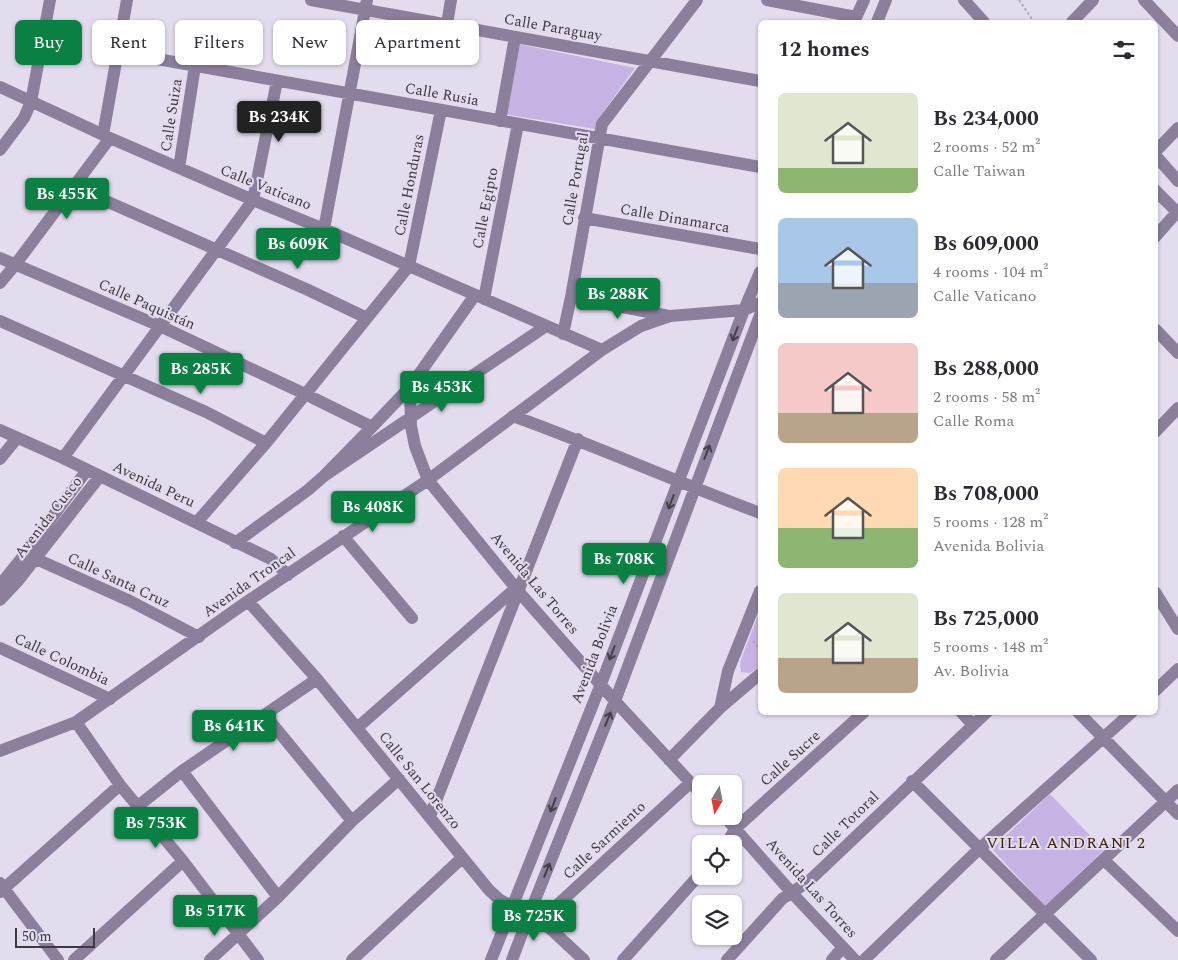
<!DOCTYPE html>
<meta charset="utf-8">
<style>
:root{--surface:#fff;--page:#f2f2f3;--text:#2b2b33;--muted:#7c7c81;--accent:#0b8043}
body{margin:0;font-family:Spectral,serif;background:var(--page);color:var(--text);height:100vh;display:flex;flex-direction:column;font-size:19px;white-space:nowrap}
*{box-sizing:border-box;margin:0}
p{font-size:16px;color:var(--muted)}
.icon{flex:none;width:28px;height:28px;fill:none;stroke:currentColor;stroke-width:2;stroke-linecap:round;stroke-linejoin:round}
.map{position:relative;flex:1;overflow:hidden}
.sheet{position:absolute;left:758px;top:20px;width:400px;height:695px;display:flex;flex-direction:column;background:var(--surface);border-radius:8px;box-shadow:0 1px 4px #0004}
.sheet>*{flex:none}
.banner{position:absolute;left:15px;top:20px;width:475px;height:45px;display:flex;gap:10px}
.needle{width:32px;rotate:190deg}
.buttons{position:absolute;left:692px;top:775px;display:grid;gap:10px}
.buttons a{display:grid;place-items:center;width:50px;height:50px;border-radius:8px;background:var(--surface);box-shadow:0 1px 4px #0004;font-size:25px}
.scale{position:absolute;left:15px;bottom:12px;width:80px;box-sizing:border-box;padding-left:5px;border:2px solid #3c3940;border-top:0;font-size:14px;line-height:18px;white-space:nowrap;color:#3c3940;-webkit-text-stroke:4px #e3dbee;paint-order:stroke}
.price{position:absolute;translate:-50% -42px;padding:0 11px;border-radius:5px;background:var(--accent);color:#fff;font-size:16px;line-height:32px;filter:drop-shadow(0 1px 2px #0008)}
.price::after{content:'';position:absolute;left:50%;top:30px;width:15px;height:11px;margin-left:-8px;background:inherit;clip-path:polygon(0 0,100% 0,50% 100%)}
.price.on{background:#222;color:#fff}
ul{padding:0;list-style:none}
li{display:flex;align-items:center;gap:15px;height:125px;padding:0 20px}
li span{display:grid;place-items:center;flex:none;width:140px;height:100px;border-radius:8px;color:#555}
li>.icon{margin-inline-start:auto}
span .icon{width:60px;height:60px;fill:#fffc;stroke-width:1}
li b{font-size:21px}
h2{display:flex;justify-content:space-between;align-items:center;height:60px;padding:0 20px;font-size:21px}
.tag{padding:0 18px;border-radius:8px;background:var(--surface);box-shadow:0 1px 4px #0004;font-size:18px;line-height:45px}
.tag.on{background:var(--accent);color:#fff}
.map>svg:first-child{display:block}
.green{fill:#c7b3e3}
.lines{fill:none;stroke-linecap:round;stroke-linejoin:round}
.path{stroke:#afa8b8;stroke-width:2;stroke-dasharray:2.5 2.5;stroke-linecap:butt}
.minor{stroke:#8b7f9b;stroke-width:12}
.oneway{stroke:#444049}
.labels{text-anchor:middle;stroke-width:4;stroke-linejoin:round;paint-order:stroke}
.street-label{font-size:15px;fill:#3c3940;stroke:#e3dbee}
.neighbourhood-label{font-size:16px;letter-spacing:1px;fill:#3f2404;stroke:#e3dbee}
</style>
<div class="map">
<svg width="1178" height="960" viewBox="0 0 1178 960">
<rect width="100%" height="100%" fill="#e3dbee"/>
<path class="green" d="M518,44L635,68L601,115L595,129L504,114Z
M760,610V666L750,673L741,672L740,662Z
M1050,794L1104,850L1045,906L992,849Z"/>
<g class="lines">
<path class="path" d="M1019,0L1034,22
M753,641L760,649"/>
<path class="minor" d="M311,0L760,81
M767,0L856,17
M964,0L984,22
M1144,0L1178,36
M854,22L864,0
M877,22L886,0
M1072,22L1093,0
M447,24L451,0
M118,52L760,167
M0,87L110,138L253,200L324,229L602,350
M500,121L515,37
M103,135L127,0
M0,150L24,118L31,102L50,0
M1155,152L1178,128
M1155,155L1178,181
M179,168L195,66
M74,187L306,289L367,318
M1155,190L1178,213
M584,218L760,249
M324,229L367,0
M1155,237L1178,211
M0,258L160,326L305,394L372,427L410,387L475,295
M0,283L15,265L110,138
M571,297L669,316
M484,299L518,124
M0,321L206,412L266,443
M1155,329L1178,353
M563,334L571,297L602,124L697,0
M410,387L411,426L415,446L428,480L519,592L615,701L701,794
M513,416C596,446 677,482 760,513
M0,430L63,458L271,559L288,575
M1155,432L1178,408
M63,458L253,200L277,81
M0,459L17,438
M324,476L546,326
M197,522L266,443L409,266L441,110
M343,536L412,618
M235,543L308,490L324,476L372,427
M25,554L130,601L199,637
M0,585L25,554L87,470
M1155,592L1178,629
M0,600L17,582L100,476
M248,601L317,679L489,890L500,900L541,920L584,960
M0,648L110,699
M1155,691L1178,669
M720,708L728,671L760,591
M961,712L973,725
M1078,712L1178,814
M265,715L352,821
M76,722L120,785L183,861L258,960
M357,728L516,588
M0,751L76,722L248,601L428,480L602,350L641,326L670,316L744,310L760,303
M669,760L720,708L760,674
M182,771L278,897
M912,781L1091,960
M138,806L182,771L317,679
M430,816L578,439
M724,816L792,893L855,960
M726,844L736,828L864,712
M1104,860L1178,931
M0,883L58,960
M0,892L120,785
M541,920L690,783
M74,960L183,861
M210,960L278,897L352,821L399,779
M352,960L462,858
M491,960L601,684L744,310L760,272
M512,960L529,915L615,701L760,315
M623,960L701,873
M727,960L782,899L809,881L987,712
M832,960L843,947
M864,960L979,849L1132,712
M996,960L1178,790"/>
</g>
<defs><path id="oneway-shaft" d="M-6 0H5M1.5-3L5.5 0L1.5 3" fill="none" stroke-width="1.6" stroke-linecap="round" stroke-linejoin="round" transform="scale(1.25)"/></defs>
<g class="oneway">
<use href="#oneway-shaft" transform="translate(735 334) rotate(111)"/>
<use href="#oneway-shaft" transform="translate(707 452) rotate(-69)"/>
<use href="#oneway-shaft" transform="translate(671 502) rotate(111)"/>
<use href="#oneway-shaft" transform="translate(612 653) rotate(111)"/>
<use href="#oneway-shaft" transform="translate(608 719) rotate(-68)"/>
<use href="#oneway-shaft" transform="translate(553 805) rotate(111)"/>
<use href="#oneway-shaft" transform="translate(547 870) rotate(-68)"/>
</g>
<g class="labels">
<g class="street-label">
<text transform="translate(553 27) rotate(10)" y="5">Calle Paraguay</text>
<text transform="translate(442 94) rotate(10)" y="5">Calle Rusia</text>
<text transform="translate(171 115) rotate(-81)" y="5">Calle Suiza</text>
<text transform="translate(575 179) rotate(-80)" y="5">Calle Portugal</text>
<text transform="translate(409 185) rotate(-79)" y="5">Calle Honduras</text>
<text transform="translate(266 187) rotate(22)" y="5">Calle Vaticano</text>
<text transform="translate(485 208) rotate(-79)" y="5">Calle Egipto</text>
<text transform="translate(675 218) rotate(10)" y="5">Calle Dinamarca</text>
<text transform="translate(147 304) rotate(24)" y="5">Calle Paquistán</text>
<text transform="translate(154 484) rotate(25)" y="5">Avenida Peru</text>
<text transform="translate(48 517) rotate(-52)" y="5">Avenida Cusco</text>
<text transform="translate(119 580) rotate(25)" y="5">Calle Santa Cruz</text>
<text transform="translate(249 582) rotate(-35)" y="5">Avenida Troncal</text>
<text transform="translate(535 583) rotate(50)" y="5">Avenida Las Torres</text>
<text transform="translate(594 654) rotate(-69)" y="5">Avenida Bolivia</text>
<text transform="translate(62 659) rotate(25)" y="5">Calle Colombia</text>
<text transform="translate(790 758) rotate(-42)" y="5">Calle Sucre</text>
<text transform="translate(420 780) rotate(51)" y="5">Calle San Lorenzo</text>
<text transform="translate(845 824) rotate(-44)" y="5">Calle Totoral</text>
<text transform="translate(604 840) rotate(-43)" y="5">Calle Sarmiento</text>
<text transform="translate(812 888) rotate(48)" y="5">Avenida Las Torres</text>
</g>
<g class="neighbourhood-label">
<text x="1066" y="848">VILLA ANDRANI 2</text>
</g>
</g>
</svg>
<div class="buttons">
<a><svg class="needle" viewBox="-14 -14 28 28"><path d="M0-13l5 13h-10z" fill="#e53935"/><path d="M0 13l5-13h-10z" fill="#7c7c81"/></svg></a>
<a><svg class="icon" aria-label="locate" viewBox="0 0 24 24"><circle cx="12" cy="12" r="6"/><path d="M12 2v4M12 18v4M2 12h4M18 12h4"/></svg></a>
<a><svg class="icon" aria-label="layers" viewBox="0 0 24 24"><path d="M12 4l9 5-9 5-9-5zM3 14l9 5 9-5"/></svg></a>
</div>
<div class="scale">50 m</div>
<b class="price on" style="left:279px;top:143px">Bs 234K</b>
<b class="price" style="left:67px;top:220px">Bs 455K</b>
<b class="price" style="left:298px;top:270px">Bs 609K</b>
<b class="price" style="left:618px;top:320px">Bs 288K</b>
<b class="price" style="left:201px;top:395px">Bs 285K</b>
<b class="price" style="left:442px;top:413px">Bs 453K</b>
<b class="price" style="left:373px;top:533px">Bs 408K</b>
<b class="price" style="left:624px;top:585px">Bs 708K</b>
<b class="price" style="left:234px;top:752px">Bs 641K</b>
<b class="price" style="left:156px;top:849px">Bs 753K</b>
<b class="price" style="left:215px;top:937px">Bs 517K</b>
<b class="price" style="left:534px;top:942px">Bs 725K</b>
<div class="banner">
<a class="tag on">Buy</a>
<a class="tag">Rent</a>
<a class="tag">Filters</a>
<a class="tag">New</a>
<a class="tag">Apartment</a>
</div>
<section class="sheet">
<h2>12 homes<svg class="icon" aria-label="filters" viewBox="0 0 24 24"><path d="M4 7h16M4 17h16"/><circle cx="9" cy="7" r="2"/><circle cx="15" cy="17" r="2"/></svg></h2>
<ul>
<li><span style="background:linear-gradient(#dfe7d0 75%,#8fb573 0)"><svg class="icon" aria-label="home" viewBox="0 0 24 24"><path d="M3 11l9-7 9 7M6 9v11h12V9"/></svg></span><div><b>Bs 234,000</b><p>2 rooms · 52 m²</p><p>Calle Taiwan</p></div></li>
<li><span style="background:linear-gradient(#a9c7e8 65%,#9aa5b1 0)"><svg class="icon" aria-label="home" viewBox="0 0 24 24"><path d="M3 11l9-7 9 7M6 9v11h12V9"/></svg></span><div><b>Bs 609,000</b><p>4 rooms · 104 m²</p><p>Calle Vaticano</p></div></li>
<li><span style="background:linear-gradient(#f6c9c9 70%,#b9a48a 0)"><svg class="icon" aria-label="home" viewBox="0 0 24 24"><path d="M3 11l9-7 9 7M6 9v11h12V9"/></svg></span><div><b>Bs 288,000</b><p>2 rooms · 58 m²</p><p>Calle Roma</p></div></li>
<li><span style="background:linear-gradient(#ffd9b3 60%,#8fb573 0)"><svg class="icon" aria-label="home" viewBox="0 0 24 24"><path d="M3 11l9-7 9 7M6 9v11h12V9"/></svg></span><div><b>Bs 708,000</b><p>5 rooms · 128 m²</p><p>Avenida Bolivia</p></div></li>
<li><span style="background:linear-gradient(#dfe7d0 65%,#b9a48a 0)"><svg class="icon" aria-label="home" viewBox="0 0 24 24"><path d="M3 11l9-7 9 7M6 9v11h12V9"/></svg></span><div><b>Bs 725,000</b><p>5 rooms · 148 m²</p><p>Av. Bolivia</p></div></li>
</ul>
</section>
</div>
